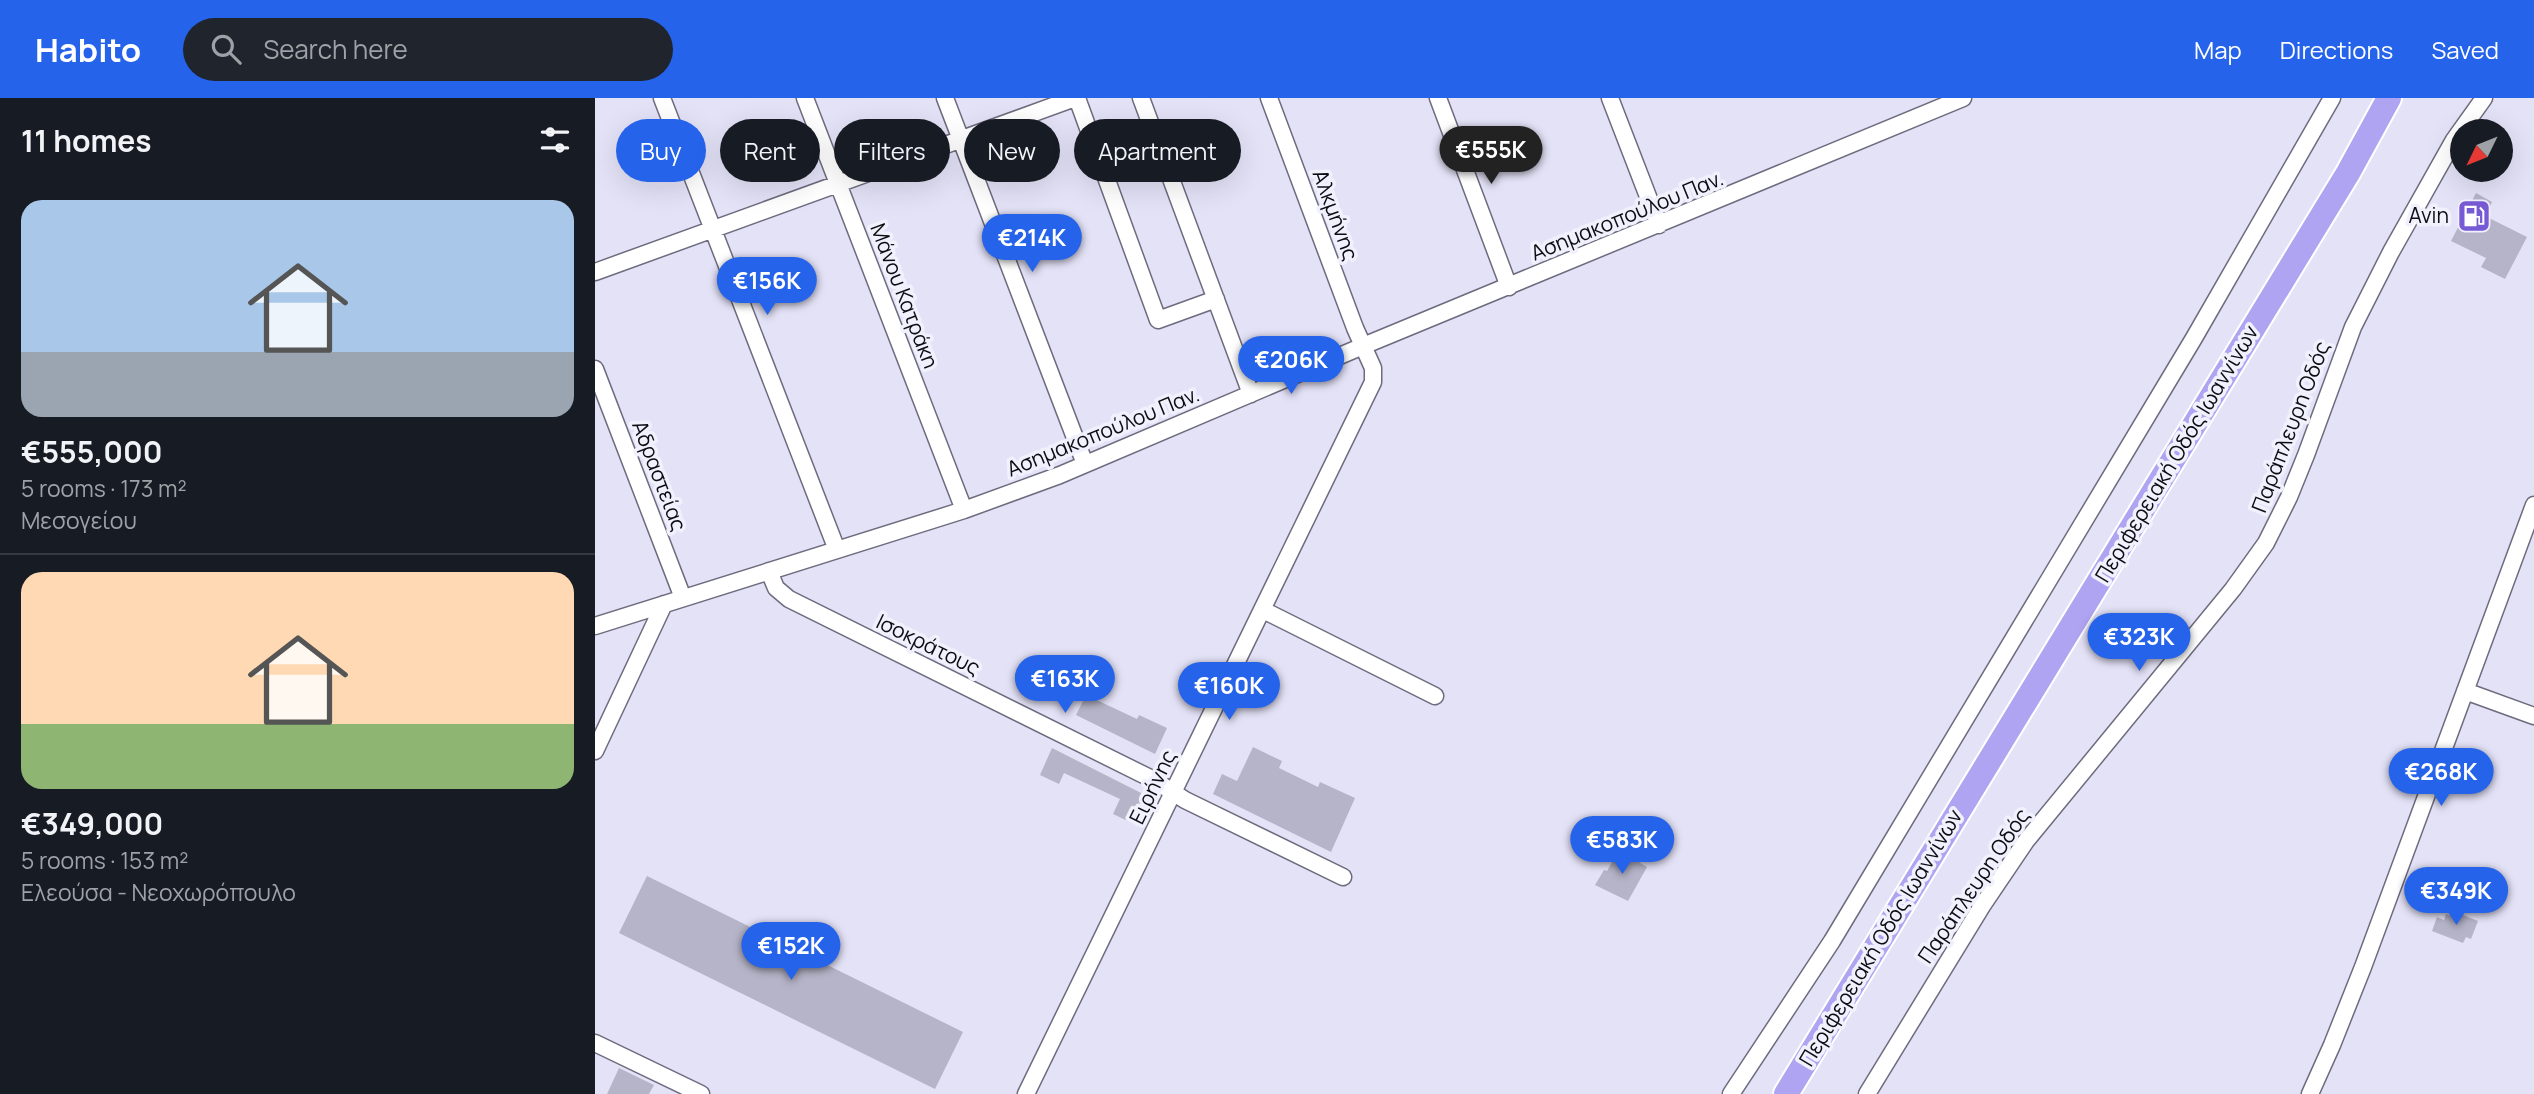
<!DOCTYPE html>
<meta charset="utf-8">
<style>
:root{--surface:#171b24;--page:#20242c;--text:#f1f3f6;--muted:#9ea1a6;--line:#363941;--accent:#2563eb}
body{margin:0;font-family:Manrope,sans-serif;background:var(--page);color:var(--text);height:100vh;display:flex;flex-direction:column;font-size:26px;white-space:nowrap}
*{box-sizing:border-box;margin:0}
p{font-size:23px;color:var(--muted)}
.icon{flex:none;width:38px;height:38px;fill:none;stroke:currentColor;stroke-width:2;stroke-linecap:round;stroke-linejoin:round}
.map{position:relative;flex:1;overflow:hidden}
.drawer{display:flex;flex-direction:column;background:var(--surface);width:595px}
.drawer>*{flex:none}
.hud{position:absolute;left:21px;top:21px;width:665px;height:63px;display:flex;gap:14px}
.needle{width:46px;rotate:227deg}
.buttons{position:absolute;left:1855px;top:21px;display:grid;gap:14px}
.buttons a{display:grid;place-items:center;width:63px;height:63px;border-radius:50%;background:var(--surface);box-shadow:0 7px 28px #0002;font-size:35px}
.price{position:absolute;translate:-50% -60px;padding:0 16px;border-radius:24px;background:var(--accent);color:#fff;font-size:23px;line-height:46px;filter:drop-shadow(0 2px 4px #0008)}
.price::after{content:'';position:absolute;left:50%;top:42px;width:21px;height:16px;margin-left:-10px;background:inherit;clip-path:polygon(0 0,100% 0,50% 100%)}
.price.selected{background:#222;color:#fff}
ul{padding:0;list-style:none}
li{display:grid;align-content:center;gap:14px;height:371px;padding:0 21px}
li+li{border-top:2px solid var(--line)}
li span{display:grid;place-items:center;height:217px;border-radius:21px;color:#555}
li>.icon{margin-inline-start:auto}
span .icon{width:126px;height:126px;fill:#fffc;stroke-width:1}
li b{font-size:30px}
h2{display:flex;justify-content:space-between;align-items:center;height:84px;padding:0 21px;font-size:30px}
.pill{padding:0 24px;border-radius:32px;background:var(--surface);box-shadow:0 7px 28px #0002;font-size:24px;line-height:63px}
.pill.selected{background:var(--accent);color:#fff}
header{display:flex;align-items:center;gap:42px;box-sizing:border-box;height:98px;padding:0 35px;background:var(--accent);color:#fff}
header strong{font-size:33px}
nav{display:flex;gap:38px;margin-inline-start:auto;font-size:24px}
.search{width:490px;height:63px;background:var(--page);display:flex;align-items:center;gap:18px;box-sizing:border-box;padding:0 24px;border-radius:38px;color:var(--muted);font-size:26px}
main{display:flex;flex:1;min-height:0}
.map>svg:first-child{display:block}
.building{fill:#b6b4c8}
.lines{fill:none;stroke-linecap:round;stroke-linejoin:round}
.minor-casing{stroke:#6d6b7d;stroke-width:19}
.highway-casing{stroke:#fff;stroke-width:28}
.minor{stroke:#fff;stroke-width:16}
.highway{stroke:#afa4f1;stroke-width:24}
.labels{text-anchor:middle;stroke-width:7;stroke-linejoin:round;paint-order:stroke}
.street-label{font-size:21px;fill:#0d0c13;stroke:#f1f0fd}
.poi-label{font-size:21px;fill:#0d0c13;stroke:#f1f0fd;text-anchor:end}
</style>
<header>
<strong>Habito</strong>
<div class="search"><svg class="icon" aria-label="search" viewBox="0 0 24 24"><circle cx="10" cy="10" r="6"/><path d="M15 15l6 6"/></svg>Search here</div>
<nav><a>Map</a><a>Directions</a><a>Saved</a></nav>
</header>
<main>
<section class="drawer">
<h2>11 homes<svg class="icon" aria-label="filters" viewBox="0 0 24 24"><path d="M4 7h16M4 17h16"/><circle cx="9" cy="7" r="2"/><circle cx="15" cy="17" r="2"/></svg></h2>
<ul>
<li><span style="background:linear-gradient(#a9c7e8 70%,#9aa5b1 0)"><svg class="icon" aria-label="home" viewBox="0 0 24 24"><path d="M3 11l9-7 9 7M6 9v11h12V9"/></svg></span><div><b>€555,000</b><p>5 rooms · 173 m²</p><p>Μεσογείου</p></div></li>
<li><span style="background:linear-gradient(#ffd9b3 70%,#8fb573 0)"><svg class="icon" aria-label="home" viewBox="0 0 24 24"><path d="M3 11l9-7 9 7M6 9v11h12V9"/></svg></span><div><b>€349,000</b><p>5 rooms · 153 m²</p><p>Ελεούσα - Νεοχωρόπουλο</p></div></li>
</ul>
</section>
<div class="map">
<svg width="1939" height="996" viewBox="0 0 1939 996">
<rect width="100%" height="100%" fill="#e4e2f7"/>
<path class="building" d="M1881,95L1897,104L1890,118L1932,139L1910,181L1886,169L1891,160L1856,143Z
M491,597L542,621L544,617L572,630L560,656L481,617Z
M658,649L687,663L684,670L723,689L725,684L760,700L736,754L618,696L627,676L642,683Z
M457,650L552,698L539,726L518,716L525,701L469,675L464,686L445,677Z
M1024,752L1052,769L1033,803L1000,787L1009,772L1012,773Z
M52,778L368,934L340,991L24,835Z
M1858,813L1883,823L1876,841L1871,839L1868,845L1837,833L1842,819L1849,822L1851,816L1856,818Z
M24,970L59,987L54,996H12Z"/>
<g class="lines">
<defs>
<path id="minor" d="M67,0L242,452
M210,0L369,412
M350,0L490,366
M482,0L563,222L621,201
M546,0L656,296
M843,0L914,189
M1015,0L1064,127
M0,174L480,0
M0,271L88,500
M174,473L181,490L194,501L559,682L590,702L748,779
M668,512L840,598
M0,528L369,412L465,377L768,248L1368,0
M1870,593L1939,618
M0,653L69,506
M0,945L106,996
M431,996L778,284V270L760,230L674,0
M1136,996L1237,843L1599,240L1737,0
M1272,996L1387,808L1431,743L1638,491L1671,445L1694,399L1711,357L1758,229L1796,154L1859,42L1889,0
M1715,996L1737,947L1768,869L1939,407"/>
<path id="highway" d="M1191,996L1753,75L1794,0"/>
</defs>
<use href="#minor" class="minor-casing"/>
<use href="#highway" class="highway-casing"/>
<use href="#minor" class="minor"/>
<use href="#highway" class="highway"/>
</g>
<defs>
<symbol id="fuel-square" viewBox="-11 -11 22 22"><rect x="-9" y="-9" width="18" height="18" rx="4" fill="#775ad5" stroke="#f1f0fd"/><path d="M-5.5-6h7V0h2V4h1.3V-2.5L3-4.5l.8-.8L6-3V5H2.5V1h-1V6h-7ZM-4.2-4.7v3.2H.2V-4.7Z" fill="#fff"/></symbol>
</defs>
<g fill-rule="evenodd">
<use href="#fuel-square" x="1860" y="99" width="38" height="38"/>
</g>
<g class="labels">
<g class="street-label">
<text transform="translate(740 117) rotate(70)" y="7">Αλκμήνης</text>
<text transform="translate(1032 118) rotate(-22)" y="7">Ασημακοπούλου Παν.</text>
<text transform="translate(309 198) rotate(69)" y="7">Μάνου Κατράκη</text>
<text transform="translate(1696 329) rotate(-69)" y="7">Παράπλευρη Οδός</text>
<text transform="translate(508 334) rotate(-22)" y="7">Ασημακοπούλου Παν.</text>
<text transform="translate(1582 356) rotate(-59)" y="7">Περιφερειακή Οδός Ιωαννίνων</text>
<text transform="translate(64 378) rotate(69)" y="7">Αδραστείας</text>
<text transform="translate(333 547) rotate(26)" y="7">Ισοκράτους</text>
<text transform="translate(558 689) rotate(-64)" y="7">Ειρήνης</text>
<text transform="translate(1379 788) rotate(-56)" y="7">Παράπλευρη Οδός</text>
<text transform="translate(1286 840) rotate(-59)" y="7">Περιφερειακή Οδός Ιωαννίνων</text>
</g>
<g class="poi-label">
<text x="1854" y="125">Avin</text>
</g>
</g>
</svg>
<div class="buttons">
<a><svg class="needle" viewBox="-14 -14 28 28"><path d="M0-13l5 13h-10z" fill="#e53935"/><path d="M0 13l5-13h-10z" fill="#9ea1a6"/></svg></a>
</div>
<b class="price selected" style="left:896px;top:88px">€555K</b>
<b class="price" style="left:437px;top:176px">€214K</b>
<b class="price" style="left:172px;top:219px">€156K</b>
<b class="price" style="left:696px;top:298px">€206K</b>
<b class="price" style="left:1544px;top:575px">€323K</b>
<b class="price" style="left:470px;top:617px">€163K</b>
<b class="price" style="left:634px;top:624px">€160K</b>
<b class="price" style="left:1846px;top:710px">€268K</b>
<b class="price" style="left:1027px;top:778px">€583K</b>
<b class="price" style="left:1861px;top:829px">€349K</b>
<b class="price" style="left:196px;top:884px">€152K</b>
<div class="hud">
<a class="pill selected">Buy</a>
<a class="pill">Rent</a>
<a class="pill">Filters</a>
<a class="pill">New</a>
<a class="pill">Apartment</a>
</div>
</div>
</main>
